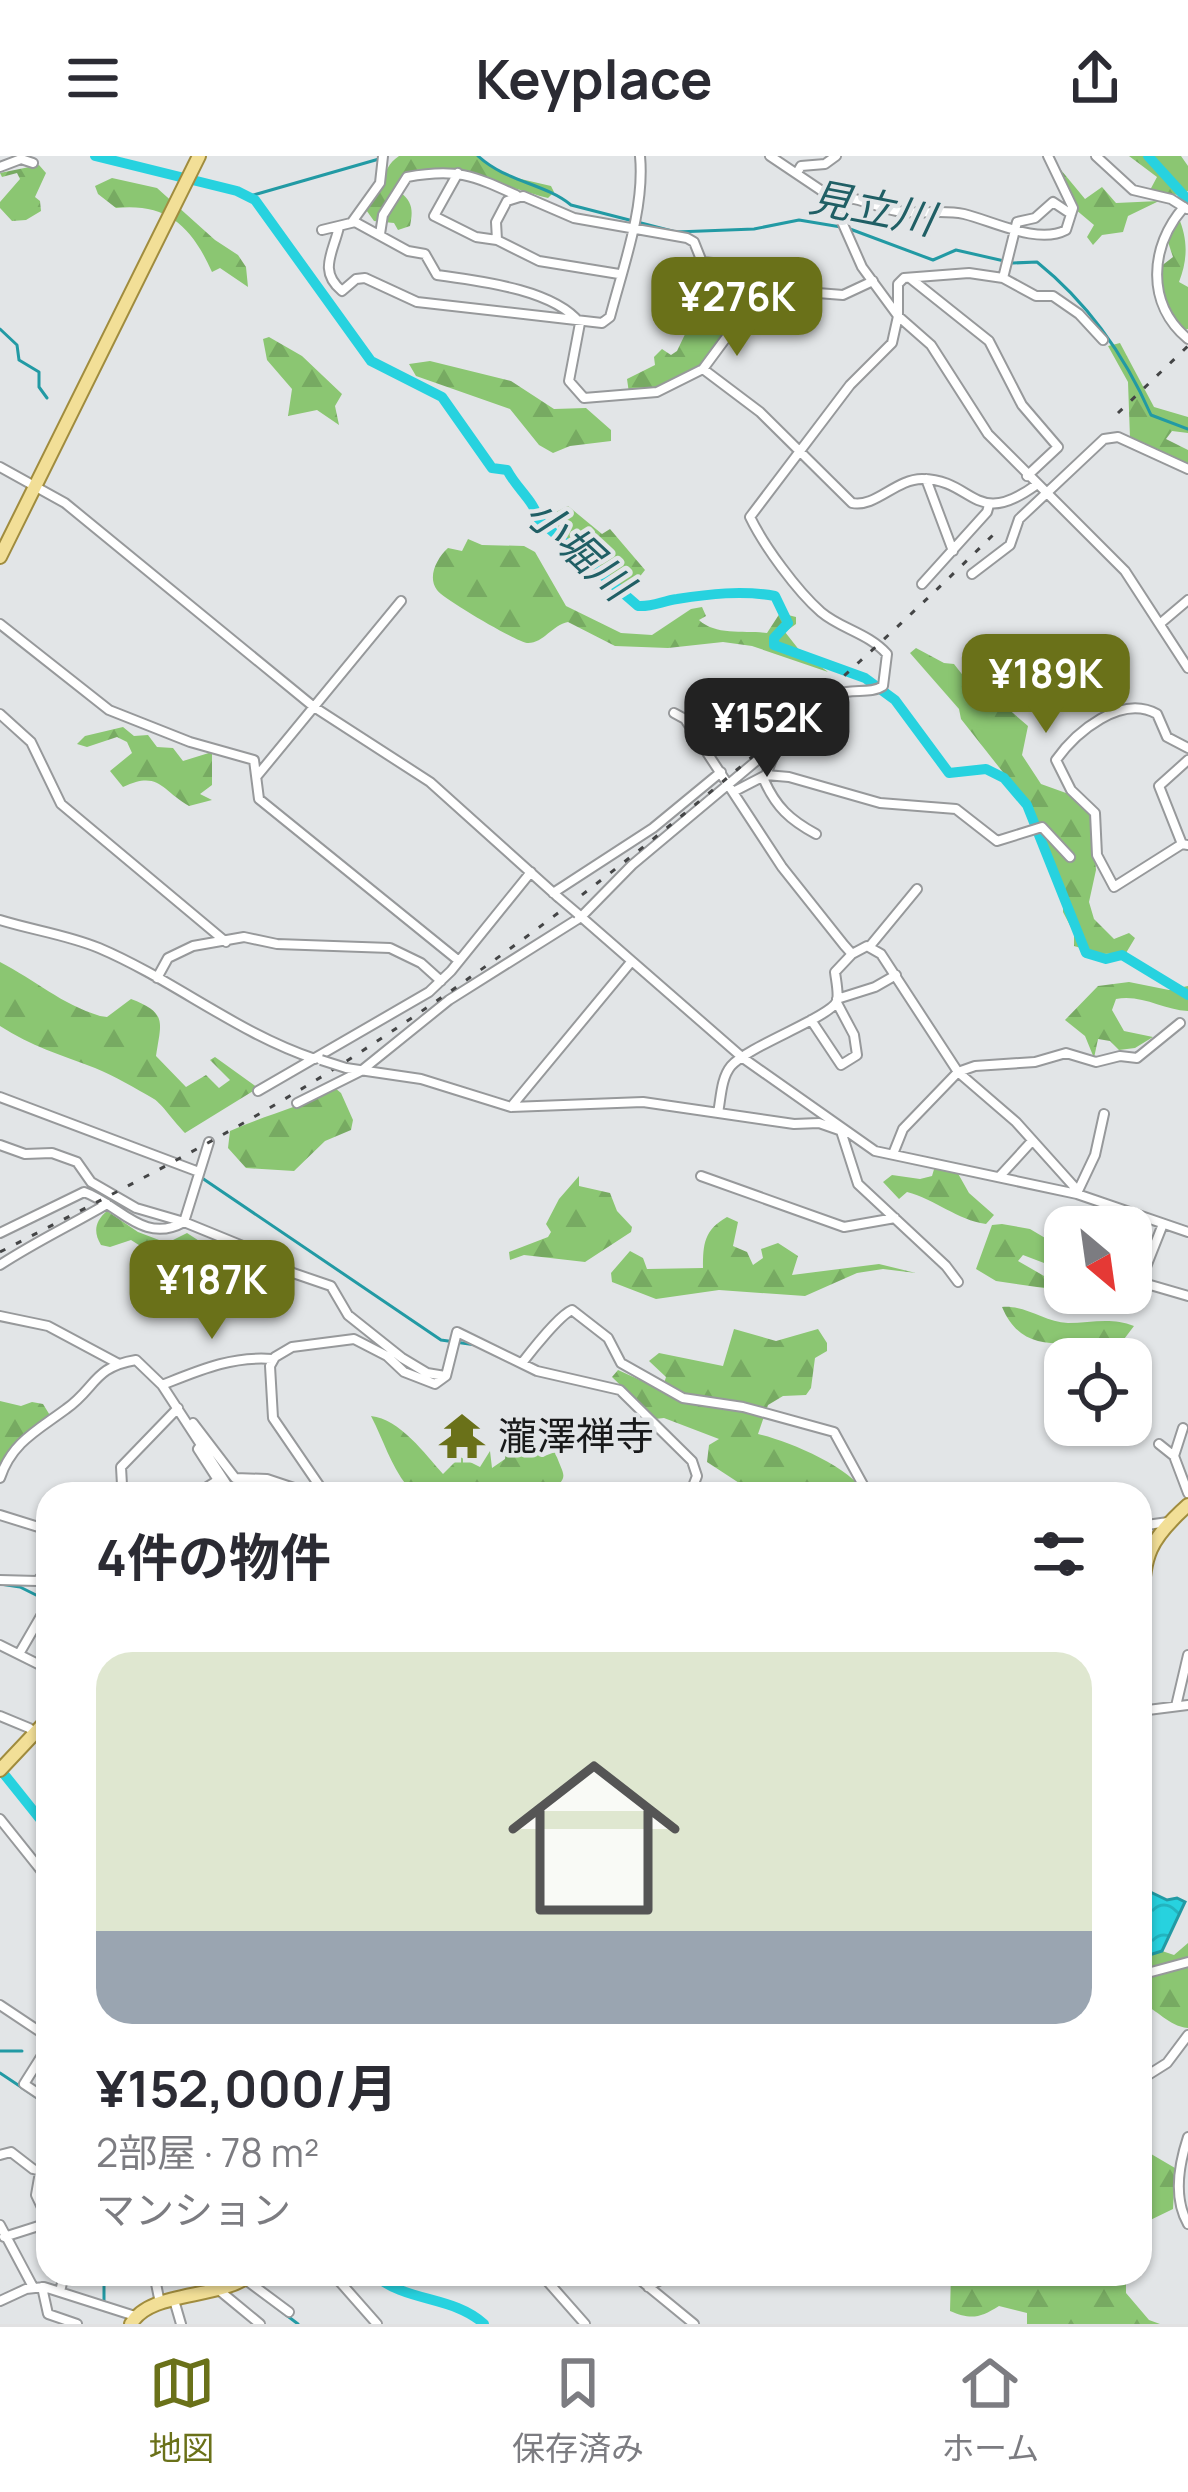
<!DOCTYPE html>
<html lang="ja">
<meta charset="utf-8">
<style>
:root{--surface:#fff;--page:#f2f2f3;--text:#2b2b33;--muted:#7c7c81;--line:#e1e1e2;--accent:#6a7119}
body{margin:0;font-family:Manrope,"Noto Sans JP",sans-serif;background:var(--page);color:var(--text);height:100vh;display:flex;flex-direction:column;font-size:45px;white-space:nowrap}
*{box-sizing:border-box;margin:0}
p{font-size:39px;color:var(--muted)}
.icon{flex:none;width:66px;height:66px;fill:none;stroke:currentColor;stroke-width:2;stroke-linecap:round;stroke-linejoin:round}
.map{position:relative;flex:1;overflow:hidden}
.drawer{position:absolute;left:36px;top:1326px;width:1116px;height:804px;display:flex;flex-direction:column;background:var(--surface);border-radius:36px;box-shadow:0 3px 9px #0004}
.drawer>*{flex:none}
.needle{width:78px;rotate:151deg}
.tools{position:absolute;left:1044px;top:1050px;display:grid;gap:24px}
.tools a{display:grid;place-items:center;width:108px;height:108px;border-radius:24px;background:var(--surface);box-shadow:0 3px 9px #0004;font-size:60px}
.price{position:absolute;translate:-50% -102px;padding:0 27px;border-radius:24px;background:var(--accent);color:#fff;font-size:39px;line-height:78px;filter:drop-shadow(0 3px 6px #0008)}
.price::after{content:'';position:absolute;left:50%;top:72px;width:36px;height:27px;margin-left:-18px;background:inherit;clip-path:polygon(0 0,100% 0,50% 100%)}
.price.on{background:#222;color:#fff}
ul{padding:0;list-style:none}
li{display:grid;align-content:center;gap:24px;height:636px;padding:0 60px}
li span{display:grid;place-items:center;height:372px;border-radius:36px;color:#555}
li>.icon{margin-inline-start:auto}
span .icon{width:216px;height:216px;fill:#fffc;stroke-width:1}
li b{font-size:51px}
h2{display:flex;justify-content:space-between;align-items:center;height:144px;padding:0 60px;font-size:51px}
header{display:flex;justify-content:space-between;align-items:center;height:156px;padding:0 60px;background:var(--surface);font-size:54px;font-weight:700}
.tabs{display:flex;justify-content:space-around;align-items:center;height:168px;border-top:3px solid var(--line);background:var(--surface);font-size:33px;color:var(--muted)}
.tabs a{display:grid;justify-items:center;gap:6px}
.tabs .on{color:var(--accent)}
.map>svg:first-child{display:block}
.forest{fill:url(#forest-firs)}
.water{fill:url(#water-waves);stroke:#229aa4;stroke-width:3}
.lines{fill:none;stroke-linecap:round;stroke-linejoin:round}
.stream{stroke:#229aa4;stroke-width:3}
.river{stroke:#27d2df;stroke-width:10}
.minor-casing{stroke:#97999b;stroke-width:12}
.major-casing{stroke:#a08c3e;stroke-width:16}
.minor{stroke:#fff;stroke-width:8}
.major{stroke:#f2df97;stroke-width:12}
.rail{stroke:#444546;stroke-width:3;stroke-dasharray:6 12;stroke-linecap:butt}
.minor-bridge-casing{stroke:#97999b;stroke-width:12;stroke-linecap:butt}
.minor-bridge{stroke:#fff;stroke-width:8}
.labels{text-anchor:middle;stroke-width:9;stroke-linejoin:round;paint-order:stroke}
.poi-label{font-size:39px;fill:#18191a;stroke:#e2e5e7;text-anchor:start}
.water-label{font-size:42px;font-style:italic;fill:#205f65;stroke:#e2e5e7}
</style>
<header><svg class="icon" aria-label="menu" viewBox="0 0 24 24"><path d="M4 6h16M4 12h16M4 18h16"/></svg>Keyplace<svg class="icon" aria-label="share" viewBox="0 0 24 24"><path d="M12 15V3M7 8l5-5 5 5M5 13v7h14v-7"/></svg></header>
<div class="map">
<svg width="1188" height="2168" viewBox="0 0 1188 2168">
<defs>
<pattern id="forest-firs" width="22" height="20" patternUnits="userSpaceOnUse" patternTransform="scale(3)"><rect width="22" height="20" fill="#8bc672"/><path d="M5 1l3.5 6h-7zM16 11l3.5 6h-7z" fill="#77aa62"/></pattern>
<pattern id="water-waves" width="16" height="10" patternUnits="userSpaceOnUse" patternTransform="scale(3)"><rect width="16" height="10" fill="#27d2df"/><path d="M0 5q4-4 8 0t8 0" fill="none" stroke="#22b4bf"/></pattern>
</defs>
<rect width="100%" height="100%" fill="#e2e5e7"/>
<path class="forest" d="M399,0H477L508,20L551,30L554,36L548,42L540,40C496,26 401,0 385,49L400,36C413,46 413,55 410,70L398,74L394,67L374,65L364,51C387,35 378,14 399,0Z
M1129,0H1181L1188,10V35L1179,39L1149,36L1157,21Z
M39,9L46,17L35,41L40,45L41,55L26,64L12,65L0,52V46L20,23L17,17L2,21L0,17Z
M1061,14L1085,43L1102,31L1116,47L1159,45L1128,60L1123,76L1102,79L1093,89L1087,81L1094,69L1075,53L1056,16Z
M112,22L157,32L215,84L238,99L246,111L248,131L220,112L212,116C191,69 166,47 116,52L98,38L95,30Z
M1178,60C1188,83 1188,103 1179,126L1188,131V173L1184,174C1165,157 1160,136 1160,111L1173,101L1168,86Z
M715,109L737,114L738,157L703,210L657,233L629,237L627,223L655,209L654,201L662,193L671,199L677,195L688,172L680,157L684,151L695,161L719,146L717,138L702,134L713,127L710,116Z
M269,181L302,200L342,238L335,250L339,269L317,254L288,260L292,233L267,204L263,183Z
M1120,187L1154,251L1188,261V277L1172,275L1166,283L1188,294V309L1171,305L1130,282L1128,226L1108,190Z
M430,205L511,225L554,253L586,252L611,274V285L570,290L553,297L539,289L510,253L416,220L409,208Z
M568,350L602,378L610,373L645,414L626,438L560,375L554,357Z
M468,383L482,389L524,390L535,396L566,450L621,477L652,479L691,453L702,451L706,460L699,464C716,480 745,474 767,477L780,457L796,461V468L785,476L800,495L828,516L752,490L723,486L668,492L615,490L568,466C552,469 543,488 527,487C517,486 443,443 437,434C427,421 437,402 448,392L462,395Z
M916,492L944,507L954,508L972,531L1006,551L1028,570L1022,599L1041,628L1066,637L1092,659L1096,714L1089,746L1094,763L1114,783L1129,777L1135,782L1126,797L1102,798L1074,790V777L1063,756V733L1028,648L961,563L959,553L910,497Z
M123,571L134,580L148,579L157,591L173,592L183,605L212,596V629L200,638L212,644L189,650C161,634 159,614 123,631L110,615L132,597L127,586L117,581L87,591L77,588L85,580Z
M0,806C35,824 61,848 100,860L107,861L131,843C168,857 161,866 156,900L186,931L206,919L219,932L230,924L210,904L215,901L258,932L185,977C175,967 162,948 154,943C135,932 115,920 95,912C61,899 31,890 0,870Z
M1129,826L1169,834L1188,830V855C1163,854 1142,838 1116,843L1112,854L1124,875L1153,881L1135,892L1119,894L1110,885L1098,883L1094,902L1085,880L1065,864L1098,830Z
M335,932L341,937L353,964L351,974L325,985L294,1015L246,1012L228,992L230,975C265,959 302,951 335,932Z
M935,1010L956,1014L969,1037L994,1059L986,1068C957,1064 935,1043 907,1036L899,1043L883,1026L892,1019L920,1023L932,1020Z
M579,1020V1030L610,1037L617,1055L632,1071L631,1076L585,1106L524,1099L510,1104L509,1096L548,1081L551,1076L546,1068L559,1043Z
M107,1055L138,1076L167,1087L187,1077L256,1122V1133C229,1128 205,1107 178,1114L131,1084L110,1091L101,1089C93,1076 95,1065 107,1055Z
M727,1061L738,1066L733,1090L747,1096L753,1109L763,1102L761,1093L778,1087L798,1100L792,1119L879,1108L916,1117L883,1113L857,1117L805,1140L719,1134L656,1143L612,1126L611,1117L630,1095L643,1102L647,1113L703,1112C703,1088 704,1074 727,1061Z
M1002,1068L1030,1073L1057,1089L1044,1107L1023,1099L1018,1105L1058,1128L1065,1126V1135L996,1125L976,1113L992,1069Z
M1002,1151C1026,1149 1044,1166 1068,1167C1091,1167 1111,1161 1134,1170L1112,1199L1096,1197L1088,1187C1051,1187 1020,1193 1002,1151Z
M734,1173L776,1185L818,1173L827,1187V1195L815,1202L811,1232L806,1239L783,1240L768,1249L758,1278C786,1284 852,1311 865,1338H756L707,1306L709,1289L719,1283L664,1262L655,1263L612,1221L618,1214L662,1234L666,1221L649,1205L659,1197L723,1210Z
M0,1245L21,1250L32,1246L43,1248L51,1261L0,1311Z
M371,1260C400,1263 425,1298 443,1318L460,1301L480,1311L490,1295L492,1312L505,1303L506,1291L513,1289L526,1299L535,1295L542,1301L555,1296C564,1322 570,1318 550,1338H433L423,1335L403,1338L407,1330C390,1308 384,1285 371,1260Z
M1188,1787V1872C1167,1870 1159,1853 1140,1848V1802L1162,1795L1174,1799Z
M1146,1995L1175,2012L1173,2053L1140,2069V1999Z
M951,2118H1126V2137L1149,2164L1160,2168H1027V2157L999,2150C980,2162 971,2164 950,2155Z"/>
<path class="water" d="M1140,1731L1167,1744L1177,1742L1185,1746L1162,1795L1140,1802Z"/>
<g class="lines">
<path class="stream" d="M478,0C506,26 544,27 571,49L676,76L754,73L799,64L841,71
M250,40L379,3
M850,73L933,104L956,94L1013,107L1037,106C1088,147 1125,200 1151,259L1188,273
M0,173L17,189L19,204L39,216V231L47,242
M202,1022L441,1184L476,1189
M0,1428L20,1431L48,1445
M0,1895H22
M0,1917L48,1949
M252,2133L298,2168
M104,2147V2118"/>
<path class="river" d="M95,0L237,35L255,44L371,205L442,241L492,312L507,314C517,333 535,346 538,363L638,450C653,451 662,445 677,443C709,438 742,434 775,440L788,467L774,482V489L865,522L895,544L949,617L986,613L1004,622L1027,649L1086,797L1106,803L1122,799L1188,839
M1148,0L1188,44
M0,1613L48,1673
M373,2118C406,2147 452,2139 484,2168"/>
<defs>
<path id="minor" d="M770,0L831,41L862,111L898,160L931,189L988,278L1125,415L1188,512
M1096,0L1133,34L1171,43L1187,53
M0,11L21,3L33,7
M458,17L434,60L476,81L497,84
M797,17L801,10L825,8L836,0
M832,41C862,41 871,50 897,55C919,59 942,53 964,58C993,65 1038,89 1066,74L1073,52L1048,0
M1184,51C1149,91 1146,148 1188,183
M352,66L380,27L383,0
M339,71C333,97 318,115 342,135L356,123L365,122L417,146L602,167L610,161C623,111 645,52 640,0
M322,74L355,66L408,95L425,98L437,119C479,125 553,133 580,167L569,225L584,242L657,236L703,213L740,163L776,140L805,136L843,139L873,125
M380,78L383,59L407,21C456,12 472,19 516,39
M739,111L740,161
M619,118L539,105L497,84L496,66L507,45L523,40L574,62L687,82L694,86L702,106L767,112
M910,122L989,185L1022,249L1058,291L1027,320
M1003,122L1017,66L1035,62L1053,46L1071,58
M703,213L760,256L852,347C875,352 896,323 922,323C974,323 974,374 1036,329
M0,311L65,347L314,551L430,626L558,741
M926,323L953,395
M972,418L1010,389L1019,363L1104,283L1118,281L1188,313
M922,428L987,356L989,349
M1162,466L1188,444
M0,468L109,554L190,586L254,604L259,643L459,805
M674,557L685,563L782,711L844,789L852,798L867,790L881,798L958,916L1016,966L1078,1035
M0,558L31,586L61,648L226,786
M778,588L764,624C776,651 790,664 816,678
M1188,592L1167,581L1157,558C1121,538 1076,576 1056,604L1071,634L1095,657L1097,699L1114,731L1182,688L1188,689
M257,620L401,445
M735,635L766,619L789,621L880,647L956,653L997,685L1042,671L1070,701
M1182,688L1159,630L1188,604
M553,737L653,672L721,616
M579,759L743,902L875,995L1077,1038L1188,1076
M0,764C32,774 68,779 99,792C174,824 237,877 315,903
M870,790L917,733
M157,822L168,802L193,790L244,781L277,788L390,792L421,807L441,825
M837,843L875,831L896,819
M811,864L841,909L857,899L854,879L837,847
M346,912L421,923L511,951L643,946L794,968L819,967L839,974
M258,935L429,836L451,815L531,716
M0,941L199,1016
M297,947L361,915L449,844L581,761L632,709L835,539C851,531 870,539 883,530L887,498C868,477 841,473 821,456C797,435 764,390 750,361L850,229L892,187L898,160V128L904,122L969,117L1003,122L1036,140H1053L1079,158L1103,184
M511,951L631,806
M718,957C721,942 721,922 731,910C748,890 831,861 837,845C839,837 836,825 835,816L852,798
M841,975L858,1028L946,1110L958,1126
M0,989L25,998L52,997L77,1006L91,1026L136,1052L184,1066L255,1095L293,1117L331,1130L348,1159L402,1202L427,1217L445,1220
M893,998L903,973L958,916L975,910L1035,906L1066,897L1096,906L1120,900L1137,902L1180,867
M701,1020L844,1071L895,1062
M1000,1020L1032,985
M1077,1037L1095,999L1104,958
M1163,1068L1140,1126L1188,1140
M0,1077L84,1036C119,1048 143,1089 184,1066L209,986
M0,1109C35,1086 71,1069 107,1048
M0,1160L48,1170L119,1208
M522,1207C532,1194 560,1159 572,1154L608,1182L621,1207L683,1242L743,1251L834,1276L868,1338
M162,1229C200,1214 231,1200 272,1203
M193,1267L235,1322L267,1323L294,1332L292,1338
M1159,1288L1174,1300L1188,1337
M1174,1300L1183,1272
M0,1322C12,1286 38,1274 66,1253C96,1232 93,1211 136,1204L162,1229L231,1335
M117,1338L122,1329L121,1311L178,1252
M196,1338L218,1324L198,1293L202,1288
M325,1338L273,1262L270,1210L275,1201L292,1191L354,1183L387,1200L404,1216L435,1228L446,1220L457,1176L537,1215L620,1234L692,1305L697,1320L690,1338
M0,1359L48,1374
M1140,1370L1168,1366
M0,1424L37,1425L48,1414
M0,1489L48,1513
M19,1498L41,1460
M1176,1550L1188,1499
M1140,1555L1188,1549
M0,1560L29,1572L48,1587
M0,1663L48,1723
M1140,1819L1188,1806
M0,1849L48,1881
M48,1890L24,1928L48,1944
M1140,1924L1167,1907L1188,1879
M1188,1981C1179,2008 1173,2042 1188,2068
M0,1999L11,1996L33,2013L48,2017
M40,2016L36,2039L48,2064
M0,2069L33,2131
M4,2081L48,2067
M154,2118L160,2147
M333,2118L377,2168
M541,2118L585,2168
M633,2118L694,2168
M246,2124L289,2156
M42,2131L48,2158L77,2168
M648,2131L671,2118
M220,2135L260,2168
M60,2136L64,2118
M174,2144L181,2168
M0,2145L26,2133L44,2131L135,2160"/>
<path id="major" d="M0,401L199,0
M221,1338L257,1332L288,1338
M1140,1462C1146,1403 1141,1391 1188,1349
M0,1614L48,1563
M131,2168C150,2134 219,2144 252,2118"/>
</defs>
<use href="#minor" class="minor-casing"/>
<use href="#major" class="major-casing"/>
<use href="#minor" class="minor"/>
<use href="#major" class="major"/>
<path class="rail" d="M1118,257L1188,190
M0,1096C121,1034 245,971 359,897C589,747 799,570 994,378"/>
<defs>
<path id="minor-bridge" d="M558,741L578,758
M321,904L346,912"/>
</defs>
<use href="#minor-bridge" class="minor-bridge-casing"/>
<use href="#minor-bridge" class="minor-bridge"/>
</g>
<defs>
<symbol id="temple-bare" viewBox="-9 -9 18 18"><path d="M0-6L5-2H3V0L6.5 2.5H4V6H1.5V3h-3V6H-4V2.5H-6.5L-3 0V-2H-5Z" fill="#6a7119" stroke="#e2e5e7" stroke-width="2.5" paint-order="stroke"/></symbol>
</defs>
<g fill-rule="evenodd">
<use href="#temple-bare" x="429" y="1247" width="66" height="66"/>
</g>
<g class="labels">
<g class="poi-label">
<text x="498" y="1294">瀧澤禅寺</text>
</g>
<g class="water-label">
<text transform="translate(872 52) rotate(11)" y="15">見立川</text>
<text transform="translate(579 393) rotate(43)" y="15">小堀川</text>
</g>
</g>
</svg>
<div class="tools">
<a><svg class="needle" viewBox="-14 -14 28 28"><path d="M0-13l5 13h-10z" fill="#e53935"/><path d="M0 13l5-13h-10z" fill="#7c7c81"/></svg></a>
<a><svg class="icon" aria-label="locate" viewBox="0 0 24 24"><circle cx="12" cy="12" r="6"/><path d="M12 2v4M12 18v4M2 12h4M18 12h4"/></svg></a>
</div>
<b class="price" style="left:737px;top:203px">¥276K</b>
<b class="price" style="left:1046px;top:580px">¥189K</b>
<b class="price on" style="left:767px;top:624px">¥152K</b>
<b class="price" style="left:212px;top:1186px">¥187K</b>
<section class="drawer">
<h2>4件の物件<svg class="icon" aria-label="filters" viewBox="0 0 24 24"><path d="M4 7h16M4 17h16"/><circle cx="9" cy="7" r="2"/><circle cx="15" cy="17" r="2"/></svg></h2>
<ul>
<li><span style="background:linear-gradient(#dfe7d0 75%,#9aa5b1 0)"><svg class="icon" aria-label="home" viewBox="0 0 24 24"><path d="M3 11l9-7 9 7M6 9v11h12V9"/></svg></span><div><b>¥152,000/月</b><p>2部屋 · 78 m²</p><p>マンション</p></div></li>
</ul>
</section>
</div>
<nav class="tabs">
<a class="on"><svg class="icon" aria-label="map" viewBox="0 0 24 24"><path d="M3 6l6-2 6 2 6-2v14l-6 2-6-2-6 2zM9 4v14M15 6v14"/></svg>地図</a>
<a><svg class="icon" aria-label="saved" viewBox="0 0 24 24"><path d="M7 4h10v16l-5-4-5 4z"/></svg>保存済み</a>
<a><svg class="icon" aria-label="home" viewBox="0 0 24 24"><path d="M3 11l9-7 9 7M6 9v11h12V9"/></svg>ホーム</a>
</nav>
